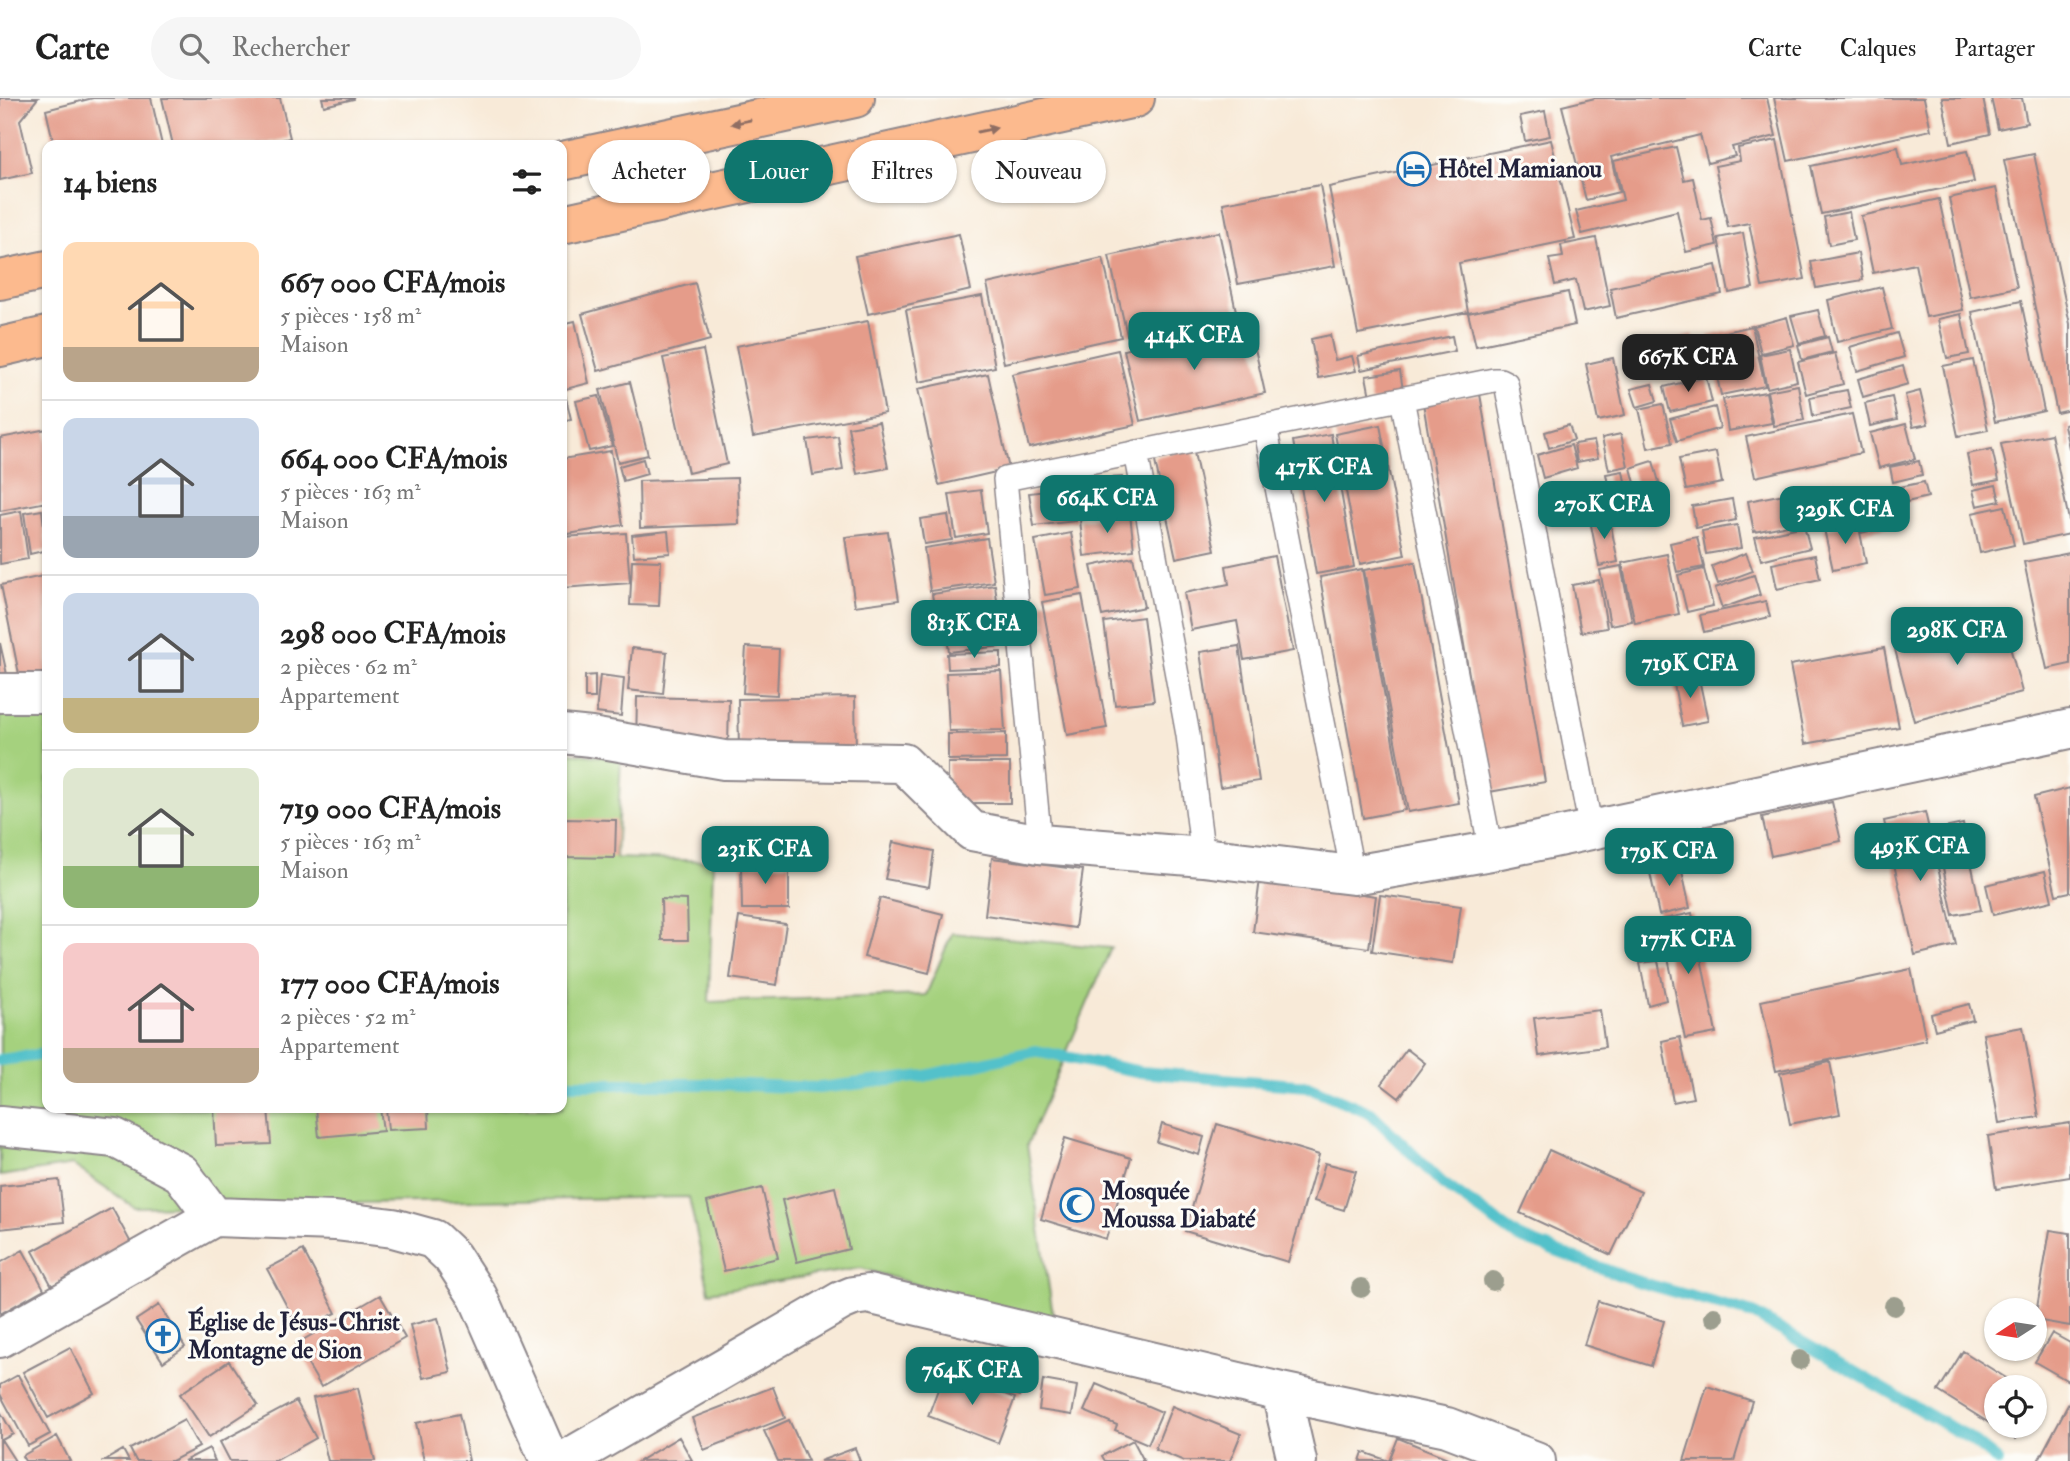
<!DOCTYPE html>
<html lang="fr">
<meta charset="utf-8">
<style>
:root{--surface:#fff;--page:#f6f6f6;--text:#222;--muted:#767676;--line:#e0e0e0;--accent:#0f766e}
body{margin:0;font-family:"IM FELL Double Pica",serif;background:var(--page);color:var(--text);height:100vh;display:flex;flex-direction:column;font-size:26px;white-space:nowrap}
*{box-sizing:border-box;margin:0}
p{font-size:23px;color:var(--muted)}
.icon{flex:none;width:38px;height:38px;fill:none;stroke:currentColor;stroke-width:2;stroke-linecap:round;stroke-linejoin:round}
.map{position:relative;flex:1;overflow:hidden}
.drawer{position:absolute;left:42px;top:42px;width:525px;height:973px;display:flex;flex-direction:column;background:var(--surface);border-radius:14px;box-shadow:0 2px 5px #0004}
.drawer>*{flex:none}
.guide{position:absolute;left:588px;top:42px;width:665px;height:63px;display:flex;gap:14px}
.needle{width:46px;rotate:258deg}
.fabs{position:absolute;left:1984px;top:1200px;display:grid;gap:14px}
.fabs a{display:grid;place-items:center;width:63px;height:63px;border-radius:50%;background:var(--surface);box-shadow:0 2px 5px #0004;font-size:35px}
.price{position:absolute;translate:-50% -60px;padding:0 16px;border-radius:14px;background:var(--accent);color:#fff;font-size:23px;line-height:46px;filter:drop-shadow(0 2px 4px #0008)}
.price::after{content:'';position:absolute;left:50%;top:42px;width:21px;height:16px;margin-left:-10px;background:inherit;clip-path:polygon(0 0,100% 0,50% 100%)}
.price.current{background:#222;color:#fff}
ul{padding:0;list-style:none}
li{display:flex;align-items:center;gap:21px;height:175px;padding:0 21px}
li+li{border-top:2px solid var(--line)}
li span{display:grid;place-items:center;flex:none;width:196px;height:140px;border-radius:14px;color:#555}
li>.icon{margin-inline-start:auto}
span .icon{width:84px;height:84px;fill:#fffc;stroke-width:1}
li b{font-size:30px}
h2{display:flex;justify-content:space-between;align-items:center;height:84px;padding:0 21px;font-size:30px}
.chip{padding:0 24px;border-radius:32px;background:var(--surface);box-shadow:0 2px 5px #0004;font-size:24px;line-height:63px}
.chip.current{background:var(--accent);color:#fff}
header{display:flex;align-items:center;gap:42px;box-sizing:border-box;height:98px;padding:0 35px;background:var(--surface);border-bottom:2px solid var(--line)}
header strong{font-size:33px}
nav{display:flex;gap:38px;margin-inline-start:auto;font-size:24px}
.search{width:490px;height:63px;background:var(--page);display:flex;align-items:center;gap:18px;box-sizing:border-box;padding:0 24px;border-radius:38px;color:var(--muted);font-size:26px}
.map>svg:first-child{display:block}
.green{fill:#a5d17e;stroke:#647a5c;stroke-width:2}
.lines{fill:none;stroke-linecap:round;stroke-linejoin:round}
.stream{stroke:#53c1ca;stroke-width:12}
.building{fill:#e59c8a}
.lane-casing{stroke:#8d868a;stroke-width:26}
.street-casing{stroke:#8d868a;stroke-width:42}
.highway-casing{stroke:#8d868a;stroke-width:42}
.lane{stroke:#fff;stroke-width:23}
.street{stroke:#fff;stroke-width:38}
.highway{stroke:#fcba8e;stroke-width:38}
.tree{fill:#9c9e8e}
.oneway{fill:#8f6e64}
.labels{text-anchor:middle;stroke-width:6;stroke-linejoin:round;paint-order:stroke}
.poi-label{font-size:24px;font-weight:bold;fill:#22223b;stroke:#fdfcf7;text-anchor:start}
</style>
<header>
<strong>Carte</strong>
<div class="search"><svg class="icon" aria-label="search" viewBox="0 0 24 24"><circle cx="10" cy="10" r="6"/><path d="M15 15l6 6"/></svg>Rechercher</div>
<nav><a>Carte</a><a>Calques</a><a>Partager</a></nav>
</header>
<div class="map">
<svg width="2070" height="1363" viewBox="0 0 2070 1363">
<rect width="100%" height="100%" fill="#fdfcf7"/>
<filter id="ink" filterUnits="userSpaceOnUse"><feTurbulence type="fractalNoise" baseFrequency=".0143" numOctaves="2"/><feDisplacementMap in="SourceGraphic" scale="14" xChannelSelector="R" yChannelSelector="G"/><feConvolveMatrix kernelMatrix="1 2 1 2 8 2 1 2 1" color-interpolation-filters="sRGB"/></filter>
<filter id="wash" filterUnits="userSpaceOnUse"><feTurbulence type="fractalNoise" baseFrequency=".00686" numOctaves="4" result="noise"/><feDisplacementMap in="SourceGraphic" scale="28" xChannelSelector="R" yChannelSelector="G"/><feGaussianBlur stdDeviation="1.57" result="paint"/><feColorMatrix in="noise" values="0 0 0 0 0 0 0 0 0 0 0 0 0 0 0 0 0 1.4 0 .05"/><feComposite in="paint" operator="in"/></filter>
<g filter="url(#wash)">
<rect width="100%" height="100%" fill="#f8ead8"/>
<path class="green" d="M0,595L47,600V1010H562V654L621,661L616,760L713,763L709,904L926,897L952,835L1111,850L1027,1047L1055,1229L861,1170L709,1194L689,1099L134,1109L73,1067L0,1078Z"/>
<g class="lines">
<path class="stream" d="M0,962L47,956
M562,986H721L819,990L925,978L1035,953L1141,974L1307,988L1371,1015L1442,1085L1518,1139L1636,1183L1753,1216L1969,1340L1998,1363"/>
</g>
<g id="blocks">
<path class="building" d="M0,0H38L20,22L32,75L0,82Z
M93,0H151L162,47H54L46,12Z
M162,0H280L290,40L259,47H173Z
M322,0H354V1L324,8Z
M1595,0H1767L1776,38L1732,49L1735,58L1708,65L1700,37L1611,59L1619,94L1586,102L1562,8Z
M1774,0H1924L1931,32L1788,63Z
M1942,0H1983L1990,36L1951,45Z
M1991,0H2022L2027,25L1998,31Z
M1545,13L1550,38L1525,43L1520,18Z
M1551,42L1575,141L1459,165L1468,214L1358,236L1329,89Z
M1777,42L1805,181L1762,189L1749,125L1728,129L1715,68L1740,63L1738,50Z
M1676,49L1684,82L1693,80L1702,122L1711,120L1717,147L1686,154L1677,113L1582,136L1576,113L1623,102L1614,63Z
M1898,49L1902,67L1967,53L1974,84L1821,116L1811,68Z
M2034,56L2070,226V312L2057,315L2004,62Z
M1320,87L1335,168L1238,186L1223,105Z
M1996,90L2017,189L1970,199L1949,100Z
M1939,101L1963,212L1926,219L1915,166L1873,175L1861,118Z
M1849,114L1854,142L1829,147L1824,119Z
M1219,134L1236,213L1127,237L1109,158Z
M1743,135L1753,190L1729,195L1718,140Z
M959,136L971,192L868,216L855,158Z
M1596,140L1610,208L1583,214L1576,182L1555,187L1549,161L1563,159L1561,147Z
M1858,155L1863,182L1816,190L1811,164Z
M1103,160L1121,239L1004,265L987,186Z
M1716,167L1722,196L1616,220L1610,190Z
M695,185L710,242L598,273L582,216Z
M1882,189L1892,231L1837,244L1828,202Z
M1568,194L1575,227L1476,248L1468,215Z
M982,198L995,269L919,284L906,212Z
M2021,203L2044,313L1995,324L1972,214Z
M1818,212L1825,238L1799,245L1791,218Z
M1961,216L1969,256L1947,260L1938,221Z
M1787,219L1794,247L1761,255L1754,228Z
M575,223L589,285L562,292V226Z
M868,223L885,315L753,339L736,248Z
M1249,224L1265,295L1140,323L1124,252Z
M1752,228L1765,288L1721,297L1708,238Z
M1897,235L1904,259L1857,273L1850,249Z
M1330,237L1335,262L1352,258L1356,273L1318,280L1311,241Z
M1693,237L1700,270L1656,280L1648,248Z
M1452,238L1455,253L1361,272L1358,258Z
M1828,239L1832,254L1802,262L1798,247Z
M1790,251L1797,283L1767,290L1760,257Z
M703,252L727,366L688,375L663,260Z
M1118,252L1135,327L1029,350L1012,276Z
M1835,255L1843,286L1806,296L1798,264Z
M1613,260L1625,317L1598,323L1586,266Z
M1973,262L1988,332L1958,338L1943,268Z
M1903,268L1908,286L1863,299L1858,281Z
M1400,273L1404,298L1371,304L1366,278Z
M988,276L1009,371L939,387L918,291Z
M1706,279L1712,304L1670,314L1664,289Z
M630,284L648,357L618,364L600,292Z
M1652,286L1657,303L1637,309L1631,291Z
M1798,287L1804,322L1774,328L1767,293Z
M1847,292L1851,310L1813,318L1810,299Z
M1920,293L1928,326L1913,329L1905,297Z
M1766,294L1772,325L1728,333L1723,301Z
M565,296L571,321L562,323V297Z
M1480,296L1545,684L1489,694L1423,305Z
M599,298L612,348L589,353L576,303Z
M1892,299L1897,322L1870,328L1865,305Z
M1663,306L1672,345L1648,350L1639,311Z
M1715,309L1720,330L1677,343L1670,321Z
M1852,316L1861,355L1755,379L1746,339Z
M879,324L888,370L857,376L848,329Z
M1906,326L1915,361L1879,370L1870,335Z
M2070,326V350H2069L2064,327Z
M1380,327L1405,457L1360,466L1335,336Z
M1569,327L1574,342L1549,350L1545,334Z
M47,331V404L0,413V340Z
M1331,336L1354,469L1316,476L1293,343Z
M1621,336L1628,368L1609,372L1602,340Z
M2051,336L2070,427V436L2023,446L2001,346Z
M838,338L843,372L813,377L807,342Z
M1594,343L1598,360L1577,364L1574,346Z
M1571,347L1577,370L1543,380L1537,357Z
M1193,350L1215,452L1176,460L1154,359Z
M1992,351L1999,382L1973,387L1967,356Z
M611,353L623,427L562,437V361Z
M1716,354L1722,385L1686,392L1679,361Z
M643,361L647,376L623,383L619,368Z
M1653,363L1663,398L1640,404L1631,370Z
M1919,363L1922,377L1893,384L1890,369Z
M1623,373L1627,394L1610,397L1606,376Z
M1122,379L1125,411L1083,414L1080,382Z
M737,380L739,426L640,430L639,383Z
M1924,384L1928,399L1894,407L1890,391Z
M1598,385L1605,413L1579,420L1572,392Z
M1996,387L2000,403L1977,408L1973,392Z
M1071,390L1076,423L1034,428L1029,395Z
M981,392L987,435L956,440L949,396Z
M1846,392L1851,415L1820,422L1815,399Z
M1889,392L1898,426L1861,435L1853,401Z
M1800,393L1807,423L1754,434L1748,403Z
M1732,401L1736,422L1696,430L1692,408Z
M2005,408L2014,447L1980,455L1972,415Z
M42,412L47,452L30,456L24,415Z
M21,413L28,461L0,466V417Z
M1130,416L1134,452L1084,458L1080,422Z
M948,417L952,442L924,446L920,421Z
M1609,418L1618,464L1599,468L1590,422Z
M1858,424L1866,465L1833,472L1824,431Z
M1737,427L1741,450L1706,456L1702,433Z
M1804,428L1810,450L1761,462L1755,439Z
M668,433L670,455L634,458L632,437Z
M888,434L899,502L855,508L845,439Z
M626,435L630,485L562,490V439Z
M1071,435L1081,491L1045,497L1035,442Z
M1697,439L1704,469L1677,474L1670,445Z
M987,440L994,484L930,493L924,450Z
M1746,455L1753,473L1718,486L1712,468Z
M2070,455V566L2047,571L2024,464Z
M1667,456L1679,516L1635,525L1622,465Z
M1815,457L1820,481L1777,491L1772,466Z
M1274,458L1293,553L1244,562L1237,523L1191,532L1184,495L1229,486L1226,468Z
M1133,459L1144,509L1102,518L1091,468Z
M632,462L661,463L659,508L630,507Z
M1415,464L1459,705L1408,714L1364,472Z
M1621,468L1632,523L1610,527L1600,472Z
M1362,471L1405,712L1363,720L1320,479Z
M1704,471L1713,508L1687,514L1678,477Z
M47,477V581L21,586L1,487Z
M1754,477L1760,497L1722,510L1715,490Z
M1599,482L1607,530L1581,534L1572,487Z
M995,487L999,519L937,528L932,496Z
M1082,497L1107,630L1067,637L1042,504Z
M1766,503L1770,519L1704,534L1700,517Z
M2001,515L2022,594L1914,623L1893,544Z
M1143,519L1154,603L1115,607L1104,524Z
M999,524L1001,548L949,554L946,530Z
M0,545L8,581L0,582Z
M1239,548L1259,683L1220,689L1200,554Z
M746,549L779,551L777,597L743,595Z
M632,550L667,554L663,596L628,592Z
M1884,550L1899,629L1805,646L1790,567Z
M1001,554V569L948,571L947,556Z
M1001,573L1005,632L949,633L946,575Z
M1698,576L1708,623L1682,628L1673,581Z
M595,577V600H585V578Z
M600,577L624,580L621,618L596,615Z
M637,599L729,601L728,650L636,648Z
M855,599L856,651L739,652L738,601Z
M1006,635V661L948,662V636Z
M948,665H1010V705H948Z
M2070,690V794L2056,797L2034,699Z
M1832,704L1841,743L1771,758L1762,719Z
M1925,714L1956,847L1915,857L1884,723Z
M562,721L616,722L615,760L562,759Z
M1963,726L1981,812L1953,817L1935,732Z
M1670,728L1677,759L1648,765L1641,734Z
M893,744L934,753L929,789L885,781Z
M992,760L1083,772L1075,830L985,817Z
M1680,764L1690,810L1659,817L1649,770Z
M741,766H789V811H742Z
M2045,773L2052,803L1993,817L1986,787Z
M1260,781L1376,798L1369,850L1253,834Z
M1380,797L1461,808L1453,865L1372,853Z
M880,800L943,816L929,875L864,859Z
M661,801L687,802L688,842H662Z
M1692,815L1716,935L1685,941L1660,822Z
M739,819L786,826L777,887L730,880Z
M1658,863L1666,902L1648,907L1640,865Z
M1911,871L1926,942L1776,973L1761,903Z
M1969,906L1973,922L1935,932L1931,916Z
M1600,912L1605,949L1539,958L1534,920Z
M2023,929L2039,1019L1999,1025L1983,936Z
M1680,939L1693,1000L1673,1004L1662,943Z
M1407,951L1425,965L1399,1000L1381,986Z
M1830,964L1840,1016L1790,1026L1780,975Z
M214,1010H268L271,1046L216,1048Z
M316,1010H380L383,1033L319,1039Z
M386,1010H428L429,1030L388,1032Z
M2070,1025V1079L1996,1091L1988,1038Z
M1162,1026L1204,1039L1199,1057L1157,1044Z
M1217,1026L1319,1057L1288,1164L1185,1133Z
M1065,1040L1131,1060L1106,1141L1041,1121Z
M1549,1052L1641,1094L1611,1157L1520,1115Z
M1325,1065L1356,1073L1344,1112L1314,1103Z
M59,1082L64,1124L0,1131V1088Z
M835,1089L849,1151L797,1164L782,1102Z
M762,1090L778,1160L724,1173L707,1104Z
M112,1110L131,1145L52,1188L33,1153Z
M2050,1132L2070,1135V1228L2035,1222Z
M23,1152L44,1191L0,1216V1165Z
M303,1152L336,1215L300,1233L267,1171Z
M380,1197L405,1240L321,1289L296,1246Z
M1598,1203L1664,1223L1651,1268L1584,1247Z
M159,1207L185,1249L163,1264L136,1222Z
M438,1220L451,1274L423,1280L410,1227Z
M2052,1235L2070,1245V1284L2035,1264Z
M70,1249L94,1295L48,1320L23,1274Z
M1963,1253L2022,1290H1997V1328H2023L2015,1341L1938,1293Z
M986,1262L1030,1274L1020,1298L978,1283Z
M229,1263L258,1307L209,1339L180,1296Z
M945,1273L1015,1300L998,1345L928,1318Z
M18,1277L50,1336L28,1348L0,1296V1287Z
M1043,1282L1077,1288L1072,1317L1039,1312Z
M1096,1286L1162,1314L1148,1346L1115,1332L1117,1327L1084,1313Z
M1707,1288L1752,1303L1734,1363H1684Z
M773,1289L785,1320L704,1352L692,1320Z
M358,1290L375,1363H328L313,1300Z
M296,1303L316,1340L275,1363H230L220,1344Z
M2070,1303V1363H2038Z
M1172,1308L1241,1336L1230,1363H1184L1155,1351Z
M0,1313L13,1336L0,1343Z
M459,1316L469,1363H424L416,1325Z
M184,1322L199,1349L172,1363H136L130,1351Z
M789,1322L808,1363H778L764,1333Z
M57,1338L70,1363H25L22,1358Z
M679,1339L692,1362L639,1363Z
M1398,1340L1455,1363H1389Z
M1133,1342L1144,1363H1105L1102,1358Z
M2,1343L15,1363H0V1344Z
M209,1350L215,1363H184Z
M855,1350L860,1363H820Z
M123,1352L129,1363H104Z
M1363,1354L1389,1363H1360Z"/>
</g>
</g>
<g filter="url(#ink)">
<use href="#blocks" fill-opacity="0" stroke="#8d868a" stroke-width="2"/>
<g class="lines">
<defs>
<path id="lane" d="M1402,301L1491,753
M1265,328L1353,777
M1136,354L1188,637L1203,759
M1040,746L1005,381L1494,282H1500L1506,285L1591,732"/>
<path id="street" d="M0,595H47
M562,636L591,639L724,662L903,665L972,733L1040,746L1203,759L1353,777L1491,753L2070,631
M0,1028L115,1040L181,1075L214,1119
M0,1240L214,1119L335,1123L393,1130L433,1141L452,1159L478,1199L550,1363
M1281,1294L1297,1363
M564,1363L841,1203L853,1198L868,1196L1281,1294L1447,1329L1536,1363"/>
<path id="highway" d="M562,63L855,0
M562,126L1135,0
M0,182L47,172
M0,249L47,238"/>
</defs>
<use href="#lane" class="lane-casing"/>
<use href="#street" class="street-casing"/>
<use href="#highway" class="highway-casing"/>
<use href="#lane" class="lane"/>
<use href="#street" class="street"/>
<use href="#highway" class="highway"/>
</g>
<g class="tree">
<circle cx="1493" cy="1183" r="10"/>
<circle cx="1361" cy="1190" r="10"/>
<circle cx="1894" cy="1208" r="10"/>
<circle cx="1714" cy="1219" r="10"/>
<circle cx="1800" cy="1262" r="10"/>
</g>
<defs><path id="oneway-solid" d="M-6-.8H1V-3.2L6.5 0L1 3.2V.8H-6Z" transform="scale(1.75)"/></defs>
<g class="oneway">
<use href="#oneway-solid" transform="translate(741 24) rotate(168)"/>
<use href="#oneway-solid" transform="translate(987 32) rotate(-12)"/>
</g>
</g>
<defs>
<symbol id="hotel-ring" viewBox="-11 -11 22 22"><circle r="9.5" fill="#fdfcf7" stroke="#1f6fb2" stroke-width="1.5"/><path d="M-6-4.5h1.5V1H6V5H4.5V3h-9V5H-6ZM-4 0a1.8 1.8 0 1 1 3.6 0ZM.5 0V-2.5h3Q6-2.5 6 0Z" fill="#1f6fb2"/></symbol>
<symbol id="mosque-ring" viewBox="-11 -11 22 22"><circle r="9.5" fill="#fdfcf7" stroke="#1f6fb2" stroke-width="1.5"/><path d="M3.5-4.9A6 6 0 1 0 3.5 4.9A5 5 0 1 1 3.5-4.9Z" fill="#1f6fb2"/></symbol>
<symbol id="church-ring" viewBox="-11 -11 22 22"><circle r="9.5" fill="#fdfcf7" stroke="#1f6fb2" stroke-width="1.5"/><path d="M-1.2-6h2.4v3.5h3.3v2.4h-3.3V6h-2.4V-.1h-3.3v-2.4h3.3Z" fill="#1f6fb2"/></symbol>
</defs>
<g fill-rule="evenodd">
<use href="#hotel-ring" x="1395" y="52" width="38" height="38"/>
<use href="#mosque-ring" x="1058" y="1088" width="38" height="38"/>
<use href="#church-ring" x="144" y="1219" width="38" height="38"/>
</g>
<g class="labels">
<g class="poi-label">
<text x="1438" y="79">Hôtel Mamianou</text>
<text x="1102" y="1101">Mosquée<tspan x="1102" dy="28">Moussa Diabaté</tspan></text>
<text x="188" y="1232">Église de Jésus-Christ<tspan x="188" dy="28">Montagne de Sion</tspan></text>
</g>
</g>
</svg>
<div class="fabs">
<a><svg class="needle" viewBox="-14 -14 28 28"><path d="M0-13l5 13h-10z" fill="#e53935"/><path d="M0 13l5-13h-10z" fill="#767676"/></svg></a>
<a><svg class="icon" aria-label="locate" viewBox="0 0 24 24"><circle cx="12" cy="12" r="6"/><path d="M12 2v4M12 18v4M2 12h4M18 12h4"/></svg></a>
</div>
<b class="price" style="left:1194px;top:274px">414K CFA</b>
<b class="price current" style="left:1688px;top:296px">667K CFA</b>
<b class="price" style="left:1324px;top:406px">417K CFA</b>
<b class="price" style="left:1107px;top:437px">664K CFA</b>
<b class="price" style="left:1604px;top:443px">270K CFA</b>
<b class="price" style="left:1845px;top:448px">329K CFA</b>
<b class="price" style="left:974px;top:562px">813K CFA</b>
<b class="price" style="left:1957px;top:569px">298K CFA</b>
<b class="price" style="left:1690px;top:602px">719K CFA</b>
<b class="price" style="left:1920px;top:785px">493K CFA</b>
<b class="price" style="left:765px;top:788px">231K CFA</b>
<b class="price" style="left:1669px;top:790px">179K CFA</b>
<b class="price" style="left:1688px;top:878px">177K CFA</b>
<b class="price" style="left:972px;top:1309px">764K CFA</b>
<div class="guide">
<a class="chip">Acheter</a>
<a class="chip current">Louer</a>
<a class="chip">Filtres</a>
<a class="chip">Nouveau</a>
</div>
<section class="drawer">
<h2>14 biens<svg class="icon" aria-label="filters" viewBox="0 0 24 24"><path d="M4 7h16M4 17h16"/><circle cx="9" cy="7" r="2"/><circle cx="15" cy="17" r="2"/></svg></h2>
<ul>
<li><span style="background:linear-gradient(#ffd9b3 75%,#b9a48a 0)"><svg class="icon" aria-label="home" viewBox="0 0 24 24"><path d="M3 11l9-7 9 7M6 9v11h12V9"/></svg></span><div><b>667 000 CFA/mois</b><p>5 pièces · 158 m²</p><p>Maison</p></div></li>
<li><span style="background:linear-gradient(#c9d6e8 70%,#9aa5b1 0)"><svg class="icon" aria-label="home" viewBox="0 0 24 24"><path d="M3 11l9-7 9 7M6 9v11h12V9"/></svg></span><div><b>664 000 CFA/mois</b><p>5 pièces · 163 m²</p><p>Maison</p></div></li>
<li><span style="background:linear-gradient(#c9d6e8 75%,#c2b280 0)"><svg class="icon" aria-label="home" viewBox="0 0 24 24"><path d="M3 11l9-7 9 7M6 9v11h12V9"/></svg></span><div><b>298 000 CFA/mois</b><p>2 pièces · 62 m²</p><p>Appartement</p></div></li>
<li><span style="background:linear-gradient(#dfe7d0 70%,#8fb573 0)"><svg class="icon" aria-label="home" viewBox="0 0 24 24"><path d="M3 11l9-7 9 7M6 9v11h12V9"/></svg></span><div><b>719 000 CFA/mois</b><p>5 pièces · 163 m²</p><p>Maison</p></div></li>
<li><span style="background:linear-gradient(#f6c9c9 75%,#b9a48a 0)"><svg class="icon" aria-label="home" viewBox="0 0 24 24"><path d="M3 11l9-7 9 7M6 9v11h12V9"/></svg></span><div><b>177 000 CFA/mois</b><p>2 pièces · 52 m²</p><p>Appartement</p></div></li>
</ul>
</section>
</div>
